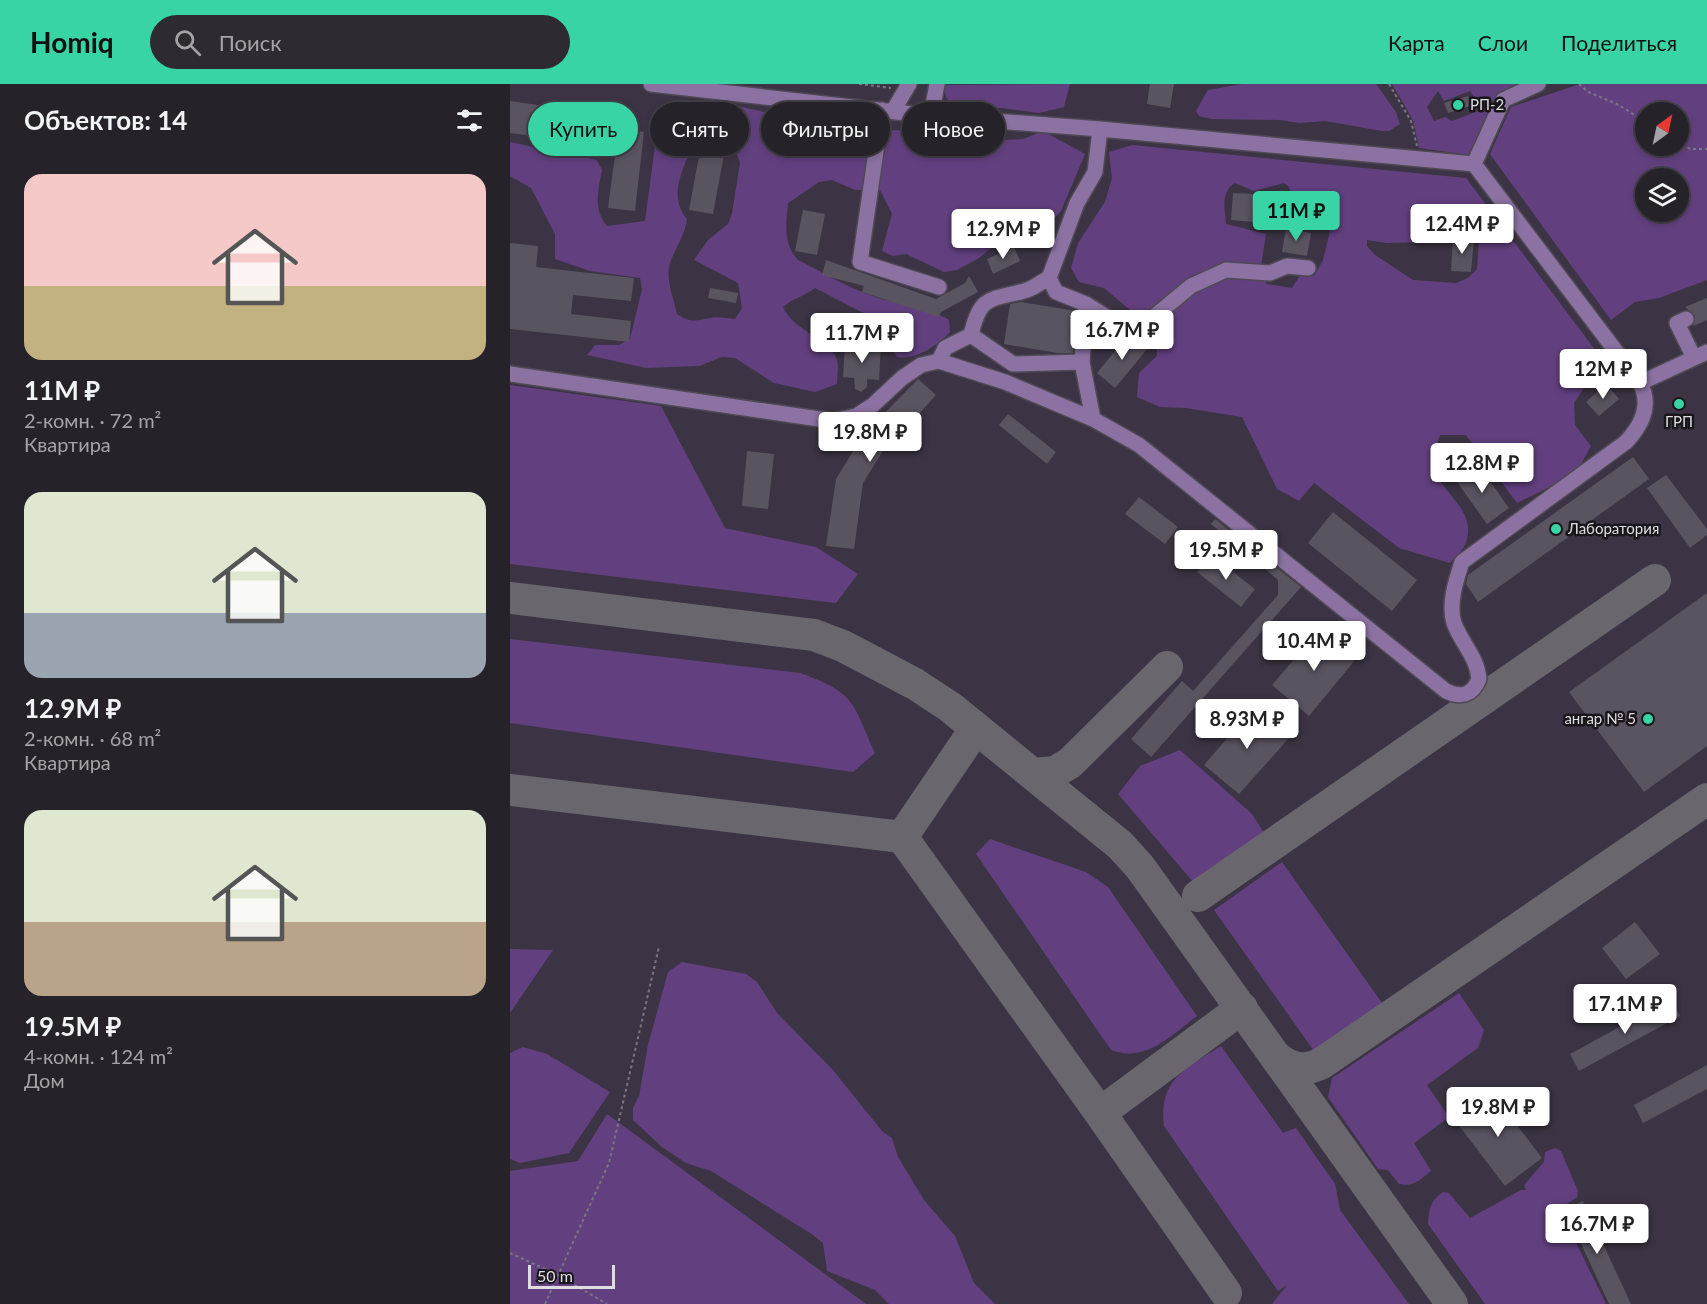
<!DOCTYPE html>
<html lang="ru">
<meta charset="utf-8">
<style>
:root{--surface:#262229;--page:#2e2a31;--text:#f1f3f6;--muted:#a4a4a8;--line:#423f46;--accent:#38d4a6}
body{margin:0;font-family:Lato,sans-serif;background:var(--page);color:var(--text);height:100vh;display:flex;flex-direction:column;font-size:22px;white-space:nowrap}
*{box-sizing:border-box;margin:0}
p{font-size:20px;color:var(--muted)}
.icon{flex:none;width:33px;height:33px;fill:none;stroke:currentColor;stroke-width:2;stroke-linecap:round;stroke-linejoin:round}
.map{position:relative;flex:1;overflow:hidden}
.details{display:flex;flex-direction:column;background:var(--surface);width:510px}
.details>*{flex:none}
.hud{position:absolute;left:18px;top:18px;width:570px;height:54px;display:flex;gap:12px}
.needle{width:39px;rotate:33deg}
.buttons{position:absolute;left:1125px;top:18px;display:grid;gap:12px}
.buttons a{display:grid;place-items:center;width:54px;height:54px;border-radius:50%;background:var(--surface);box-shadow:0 3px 9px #0003,0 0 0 2px var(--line);font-size:30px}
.scale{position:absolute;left:18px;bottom:15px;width:87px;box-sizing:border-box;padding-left:6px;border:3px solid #dfdce3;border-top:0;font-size:16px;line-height:21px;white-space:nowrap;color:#dfdce3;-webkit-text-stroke:4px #19161b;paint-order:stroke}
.price{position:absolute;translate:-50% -51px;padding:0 14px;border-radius:6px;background:#fff;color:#222;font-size:20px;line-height:39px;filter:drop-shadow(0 2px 3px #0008)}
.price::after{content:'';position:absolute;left:50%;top:36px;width:18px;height:14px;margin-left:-9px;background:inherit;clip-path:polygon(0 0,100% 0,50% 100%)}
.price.active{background:var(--accent);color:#111}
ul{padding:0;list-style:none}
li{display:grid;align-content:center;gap:12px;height:318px;padding:0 24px}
li span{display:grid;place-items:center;height:186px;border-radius:18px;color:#555}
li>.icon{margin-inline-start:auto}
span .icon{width:108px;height:108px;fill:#fffc;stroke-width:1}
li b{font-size:26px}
h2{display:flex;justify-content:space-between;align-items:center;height:72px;padding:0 24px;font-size:26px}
.pill{padding:0 21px;border-radius:27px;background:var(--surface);box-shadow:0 3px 9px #0003,0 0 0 2px var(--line);font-size:21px;line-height:54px}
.pill.active{background:var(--accent);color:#111}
header{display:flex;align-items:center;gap:36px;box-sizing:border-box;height:84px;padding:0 30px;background:var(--accent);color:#111}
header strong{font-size:28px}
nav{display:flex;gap:33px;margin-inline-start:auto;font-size:21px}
.search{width:420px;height:54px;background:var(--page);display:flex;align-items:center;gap:15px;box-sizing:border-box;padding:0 21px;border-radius:33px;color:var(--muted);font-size:22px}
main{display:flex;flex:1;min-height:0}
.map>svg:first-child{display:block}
.built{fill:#3c3444;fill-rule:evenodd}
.green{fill:#62407f;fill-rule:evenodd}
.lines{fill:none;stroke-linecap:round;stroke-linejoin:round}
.taxiway{stroke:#6a666e;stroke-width:32}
.building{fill:#5a5460}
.minor-casing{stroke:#4e4953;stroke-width:18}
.path{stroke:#7b7780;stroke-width:2;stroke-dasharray:3 3;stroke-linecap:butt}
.minor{stroke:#8b72a2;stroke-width:15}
.poi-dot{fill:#38d4a6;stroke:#19161b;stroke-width:2}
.labels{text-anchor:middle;stroke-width:5;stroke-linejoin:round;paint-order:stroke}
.poi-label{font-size:15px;fill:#dfdce3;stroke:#19161b;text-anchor:start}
</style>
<header>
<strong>Homiq</strong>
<div class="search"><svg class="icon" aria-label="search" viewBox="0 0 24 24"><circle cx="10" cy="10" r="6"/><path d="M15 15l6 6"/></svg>Поиск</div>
<nav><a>Карта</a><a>Слои</a><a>Поделиться</a></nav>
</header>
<main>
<section class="details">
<h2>Объектов: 14<svg class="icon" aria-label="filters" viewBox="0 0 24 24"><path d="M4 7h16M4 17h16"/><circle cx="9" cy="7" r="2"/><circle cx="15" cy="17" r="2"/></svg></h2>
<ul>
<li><span style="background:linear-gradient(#f6c9c9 60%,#c2b280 0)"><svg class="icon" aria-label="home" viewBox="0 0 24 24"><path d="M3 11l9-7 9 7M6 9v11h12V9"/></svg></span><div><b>11M ₽</b><p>2-комн. · 72 m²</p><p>Квартира</p></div></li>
<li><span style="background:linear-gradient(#dfe7d0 65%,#9aa5b1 0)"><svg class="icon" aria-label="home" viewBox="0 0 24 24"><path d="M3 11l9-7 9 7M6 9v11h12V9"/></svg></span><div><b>12.9M ₽</b><p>2-комн. · 68 m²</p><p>Квартира</p></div></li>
<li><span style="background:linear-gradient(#dfe7d0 60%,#b9a48a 0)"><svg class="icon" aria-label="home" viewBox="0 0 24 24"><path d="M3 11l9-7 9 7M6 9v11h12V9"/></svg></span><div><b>19.5M ₽</b><p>4-комн. · 124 m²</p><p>Дом</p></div></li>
</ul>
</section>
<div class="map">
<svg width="1197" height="1220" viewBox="0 0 1197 1220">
<rect width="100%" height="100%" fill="#322d37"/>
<path class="built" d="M0,0H1197V1220H0ZM1136,28H1168V62H1136ZM1136,94H1168V128H1136Z"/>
<path class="green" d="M560,0L554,23L529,29L492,24H444L436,13L434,1Z
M732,0H866L886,28L890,40L879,47H872L815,37L789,39L770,36L701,35L689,32L686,27L698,6Z
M882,0H1020L969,21L960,7L934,17L928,7L917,23L924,37L935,33L942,37L989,19L966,72L909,64L903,36Z
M1070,0H1197V196L1149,214L1125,218L1101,236L980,70L1001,23ZM1136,28H1168V62H1136ZM1136,94H1168V128H1136Z
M228,22L289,36L338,37L367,46L440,47L476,57L513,55L533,47L575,70L551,127L535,144L497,151L469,174L447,186L434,188L396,170L383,172L372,167L382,130L370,106H345L322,96L309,98L278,119C276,140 273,160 288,176C312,188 335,202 360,211C378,218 427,227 439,236L440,248C427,262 406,276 387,273L379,263L380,249L361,233L305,204C295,212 283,214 273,223C283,247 321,255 327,276C329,282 327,293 327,300L305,308L264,299L225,274L212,273L189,282L136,284L77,271L85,261H109L120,255L132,205L130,194L80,187L45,175V150L21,104L0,92V58L87,76L92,86C88,106 83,126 97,142L135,137L148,39L153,28L165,25L187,33C194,60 149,102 177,135C175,152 165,164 160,179C155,195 164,215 167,230C180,239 186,237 200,234C207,232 217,234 225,235L232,224L228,199L184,176L198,156L218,140L222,129L230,79L217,43L218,31Z
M622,61L956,94L1086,267L1077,299L1064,319L1065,341L1081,362L1069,384L1050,398L1007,419L956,351H930C928,358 923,366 923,373C920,406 971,422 955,461C952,467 944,474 940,479L889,464L804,399L789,417L767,405L732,333L676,324L650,323L627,313L629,289L647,272L645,247L594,204L569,198L561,184L568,159L595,118L602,94L599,68ZM725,99L744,107L774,99L779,103L782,114L772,133L804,139L820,147L813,176L804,192L791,190L782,204L757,200L750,189L756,150L716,140C715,125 710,108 725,99ZM965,147L969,157L967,185L958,194L946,199L903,196L865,171L857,162V156L877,159L921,158L944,148Z
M0,301L151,322L215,444L306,463L348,490L326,519L0,480Z
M0,555L290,589C346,609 342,618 365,669L343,688L0,639Z
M670,666L742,730L760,758L690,806L608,710L630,682Z
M480,755L576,788L598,803L687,932C660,952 636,979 601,966L466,770Z
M772,778L877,926L809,974L704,826Z
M0,865L43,866L0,929Z
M172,878L236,890L247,898L267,929L322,985L372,1047L382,1054L388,1073L414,1116L445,1152L464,1199L485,1220H379L365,1206L317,1187L313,1159L303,1151L201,1087L176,1079L152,1063L123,1036V1024L129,1012L138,961L158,888Z
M949,909L974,946L968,964L917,1001L939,1033L904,1059L921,1087C910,1096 904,1103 889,1100L878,1086L868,1085L818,1013L822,994Z
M711,962L773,1049L786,1044L825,1100L830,1126L899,1220H762L777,1201L768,1207L654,1042C648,996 676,984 711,962Z
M13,963L37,970L100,1008L59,1069L10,1079L0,1075V969Z
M97,1030L356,1220H0V1087L68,1077Z
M1045,1064L1051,1067L1068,1107L1067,1113L1052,1123V1130L1096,1220H975L918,1140C919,1125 920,1117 933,1108L939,1109L960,1134L1011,1106H1016L1014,1101L1034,1078L1035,1068Z"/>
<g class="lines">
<path class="taxiway" d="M0,514L304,551L333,562L405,600L440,623L610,761L630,783L942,1220
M523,690L545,688L560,679L657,583
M0,706L392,753L590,1029L732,924
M392,753L466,644
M688,812L1145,496
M766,973C781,985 795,988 812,979L1197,715
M590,1029L716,1209"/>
</g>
<path class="building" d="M640,0H664L660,24L637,20Z
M958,12L961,22L938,29L934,19Z
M0,17L110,33L107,45L134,48L125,127L98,124L106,64L0,49Z
M192,56L216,60L203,130L179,126Z
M723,109L745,110L743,138L721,136Z
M293,126L315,130L307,171L285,167Z
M776,145L801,149L797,172L772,168Z
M943,153L964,155L961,188L941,187Z
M0,159L28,162L26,183L124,194L121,217L63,211L61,230L121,237L119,258L0,245Z
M504,163L510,177L483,190L477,175Z
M316,176L426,215L455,199L459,192L468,208L431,228L429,233L352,208L354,202L312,191Z
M200,204L228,209L226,219L198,214Z
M1197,214V236L1183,242L1185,232L1175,223Z
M511,218L566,227L563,269H547L494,260L500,220Z
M618,251L638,264L605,304L587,289Z
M335,259L371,262L369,296L357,295V303L351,308L345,305L344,294L333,293Z
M408,295L426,311L376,366L374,365L353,399L344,465L316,462L326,395L353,351Z
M1096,300L1109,315L1089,332L1076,318Z
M1163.5 321a5.5 5.5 0 1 1 11 0a5.5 5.5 0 1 1-11 0Z
M498,330L546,368L537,380L489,341Z
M237,367L264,370L258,425L232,422Z
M1123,373L1139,395L968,518L956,500L958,491Z
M967,379L999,424L977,440L945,395Z
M1156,391L1197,445V451L1180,464L1137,404Z
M629,413L668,443L655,460L615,430Z
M823,428L907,496L882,527L798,459Z
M705,435L791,503L641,673L621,655L672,597L683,607L768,511V496L701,440Z
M701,471L745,505L731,523L687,488Z
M1197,509V662L1134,708L1059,608Z
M811,544L846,575L799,632L762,601Z
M745,622L780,653L729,710L694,681Z
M1125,838L1150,870L1116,895L1092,864Z
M1161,915L1170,932L1069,987L1060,970Z
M1197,981V1005L1133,1039L1124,1021Z
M981,1007L1032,1074L995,1102L944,1035Z
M1073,1117L1121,1220H1099L1055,1125Z"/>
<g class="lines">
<defs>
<path id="minor" d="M372,26L350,178L429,203
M383,27L399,0
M421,32L427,0
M590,45L585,88L567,119L539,194L546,208L576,220L608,240L625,242L640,236L681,202L716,186L760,189L777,182L798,184
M964,80L993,16L1028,0
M539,194C531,198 523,205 514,207C480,216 470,211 461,251L503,280L572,278L583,335
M1176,235L1167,239L1184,274
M429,277L435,264L461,251
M572,278L576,220
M0,290L323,337L346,332L363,321L392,294L411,281L429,277L495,298L583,335L629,361L936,607C952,615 963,610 969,595C967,572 951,559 944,539C938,521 946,496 952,478L1116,358C1132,341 1142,321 1130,299L964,80L590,45L421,32L141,0
M1130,299L1197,268"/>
</defs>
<use href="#minor" class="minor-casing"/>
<path class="path" d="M349,0L381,4
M879,0L901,37L907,62
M1069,0L1078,8L1107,20L1136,38
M1168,56L1180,65H1197
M0,1169L48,1191L97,1220
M35,1220L99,1079L149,863"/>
<use href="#minor" class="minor"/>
</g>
<g class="poi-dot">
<circle cx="948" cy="21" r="6"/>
<circle cx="1169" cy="320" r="6"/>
<circle cx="1046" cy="445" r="6"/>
<circle cx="1138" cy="635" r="6"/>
</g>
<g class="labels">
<g class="poi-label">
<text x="960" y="26">РП-2</text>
<text x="1169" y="343" text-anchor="middle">ГРП</text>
<text x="1058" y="450">Лаборатория</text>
<text x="1126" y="640" text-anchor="end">ангар № 5</text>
</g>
</g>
</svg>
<div class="buttons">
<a><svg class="needle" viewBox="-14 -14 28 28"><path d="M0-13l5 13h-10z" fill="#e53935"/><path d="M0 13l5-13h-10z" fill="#a4a4a8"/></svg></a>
<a><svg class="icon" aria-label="layers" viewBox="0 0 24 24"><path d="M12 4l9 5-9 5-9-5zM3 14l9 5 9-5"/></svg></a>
</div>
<div class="scale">50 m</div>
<b class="price active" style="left:786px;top:158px">11M ₽</b>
<b class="price" style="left:952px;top:171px">12.4M ₽</b>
<b class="price" style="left:493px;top:176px">12.9M ₽</b>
<b class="price" style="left:612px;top:277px">16.7M ₽</b>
<b class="price" style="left:352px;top:280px">11.7M ₽</b>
<b class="price" style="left:1093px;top:316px">12M ₽</b>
<b class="price" style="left:360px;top:379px">19.8M ₽</b>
<b class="price" style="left:972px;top:410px">12.8M ₽</b>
<b class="price" style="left:716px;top:497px">19.5M ₽</b>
<b class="price" style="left:804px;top:588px">10.4M ₽</b>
<b class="price" style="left:737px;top:666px">8.93M ₽</b>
<b class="price" style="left:1115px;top:951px">17.1M ₽</b>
<b class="price" style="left:988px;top:1054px">19.8M ₽</b>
<b class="price" style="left:1087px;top:1171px">16.7M ₽</b>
<div class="hud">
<a class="pill active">Купить</a>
<a class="pill">Снять</a>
<a class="pill">Фильтры</a>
<a class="pill">Новое</a>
</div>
</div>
</main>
